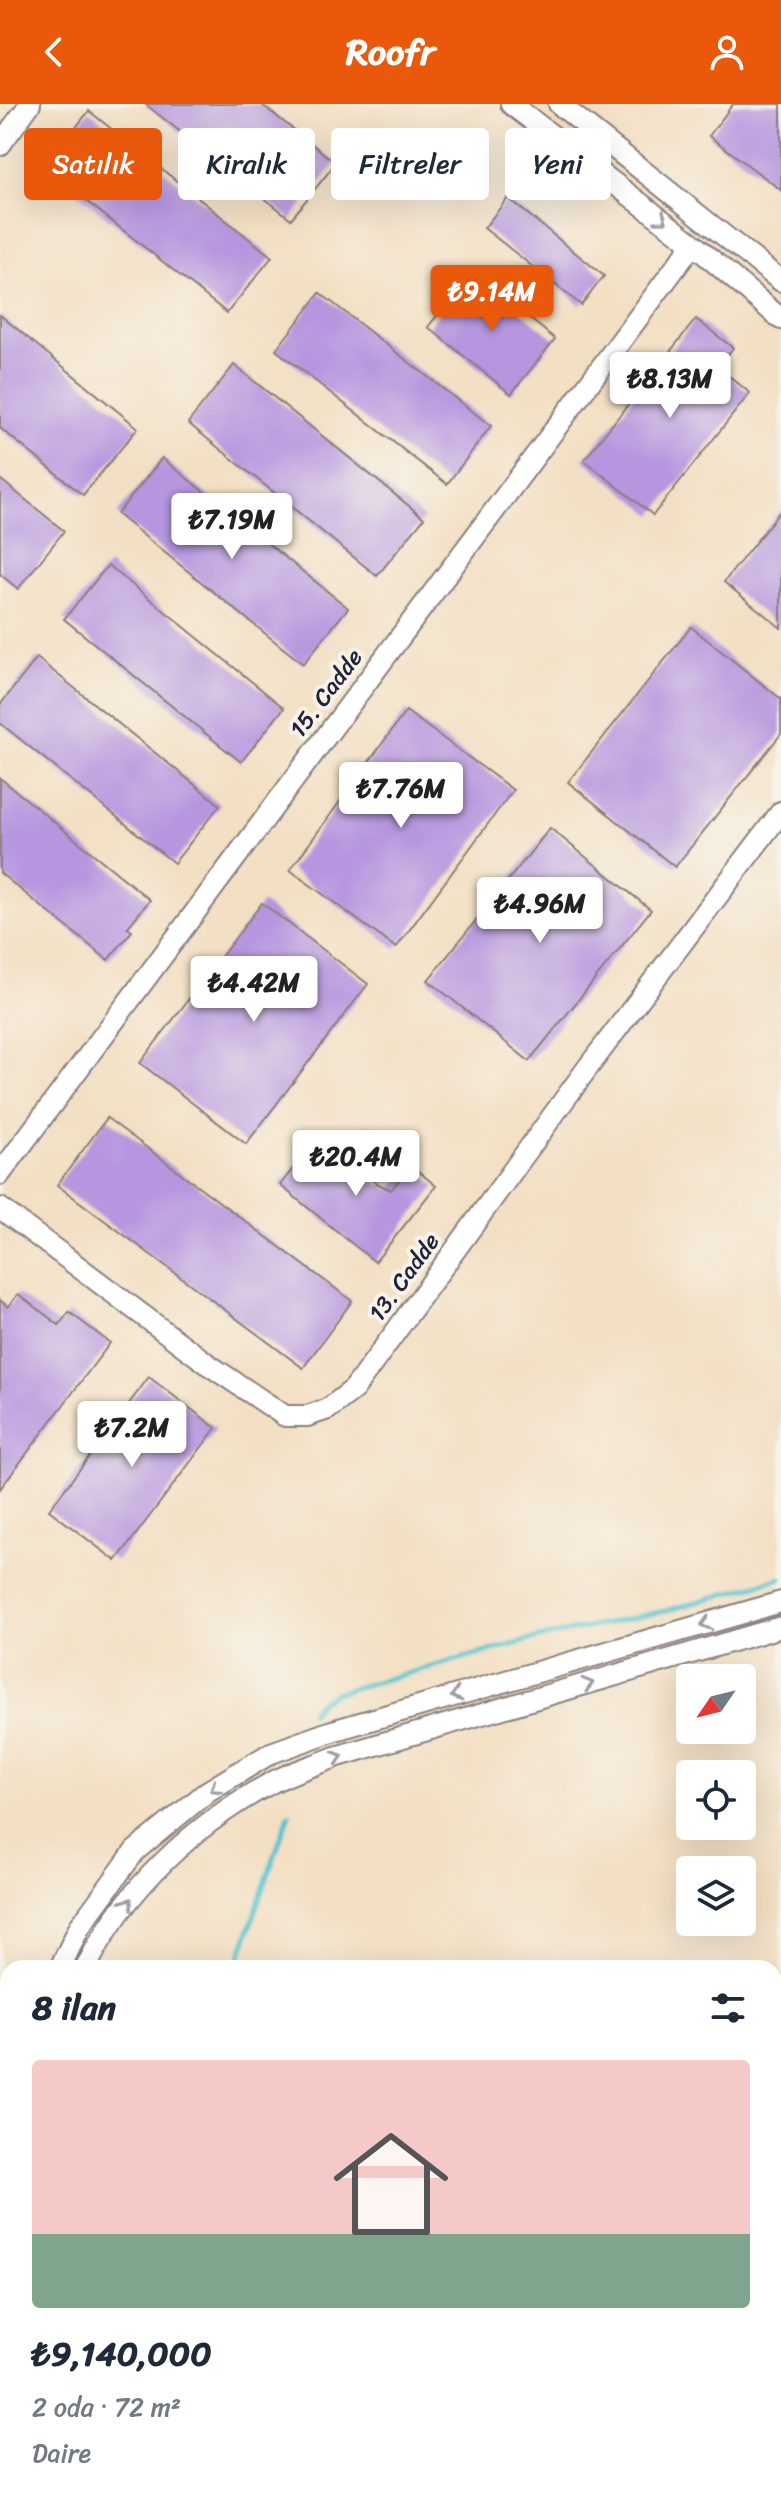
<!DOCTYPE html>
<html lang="tr">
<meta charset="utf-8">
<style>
:root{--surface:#fff;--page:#f2f2f3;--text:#1f2937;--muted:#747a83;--line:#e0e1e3;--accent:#ea580c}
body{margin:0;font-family:Sriracha,sans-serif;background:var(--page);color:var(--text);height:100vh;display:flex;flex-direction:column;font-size:30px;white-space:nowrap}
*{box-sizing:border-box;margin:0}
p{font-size:26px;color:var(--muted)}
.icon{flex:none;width:44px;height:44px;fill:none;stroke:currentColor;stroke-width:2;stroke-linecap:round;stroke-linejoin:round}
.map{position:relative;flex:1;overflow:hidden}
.side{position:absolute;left:0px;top:1856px;width:782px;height:536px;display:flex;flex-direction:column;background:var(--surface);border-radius:24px 24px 0 0;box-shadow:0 8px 32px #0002}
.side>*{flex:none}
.hud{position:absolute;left:24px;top:24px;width:734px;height:72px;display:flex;gap:16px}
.needle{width:52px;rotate:235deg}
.controls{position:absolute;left:676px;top:1560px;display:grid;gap:16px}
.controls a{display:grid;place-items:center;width:80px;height:80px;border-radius:8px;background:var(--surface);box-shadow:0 8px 32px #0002;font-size:40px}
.price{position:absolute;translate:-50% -68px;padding:0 18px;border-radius:8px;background:#fff;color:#222;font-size:26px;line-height:52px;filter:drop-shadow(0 2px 4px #0008)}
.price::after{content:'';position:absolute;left:50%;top:48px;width:24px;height:18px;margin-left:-12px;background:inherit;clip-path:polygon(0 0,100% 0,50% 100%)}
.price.selected{background:var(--accent);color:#fff}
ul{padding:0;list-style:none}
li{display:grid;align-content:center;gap:16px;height:424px;padding:0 32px}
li+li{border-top:2px solid var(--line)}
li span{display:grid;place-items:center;height:248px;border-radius:8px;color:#555}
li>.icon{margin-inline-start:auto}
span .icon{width:144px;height:144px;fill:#fffc;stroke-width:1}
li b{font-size:34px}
h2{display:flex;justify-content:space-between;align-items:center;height:96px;padding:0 32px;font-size:34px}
.tag{padding:0 28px;border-radius:8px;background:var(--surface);box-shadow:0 8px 32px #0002;font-size:28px;line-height:72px}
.tag.selected{background:var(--accent);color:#fff}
header{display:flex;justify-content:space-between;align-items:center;height:104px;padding:0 32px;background:var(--accent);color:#fff;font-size:36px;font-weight:700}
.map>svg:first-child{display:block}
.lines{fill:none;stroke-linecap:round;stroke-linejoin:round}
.stream{stroke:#57c4cf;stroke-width:5}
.building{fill:#b596df}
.minor-casing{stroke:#8a807f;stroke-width:24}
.path{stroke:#8a807f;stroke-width:3;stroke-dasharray:2 6;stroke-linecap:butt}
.minor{stroke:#fff;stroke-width:20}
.oneway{stroke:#9c9ca7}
.labels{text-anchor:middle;stroke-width:8;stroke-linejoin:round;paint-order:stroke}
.street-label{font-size:24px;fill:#22223b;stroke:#f7f3e8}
</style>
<header><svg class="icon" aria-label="back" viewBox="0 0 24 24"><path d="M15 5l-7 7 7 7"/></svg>Roofr<svg class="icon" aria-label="person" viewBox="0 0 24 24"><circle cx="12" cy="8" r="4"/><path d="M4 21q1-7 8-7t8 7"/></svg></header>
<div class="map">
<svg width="781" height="2392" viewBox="0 0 781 2392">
<rect width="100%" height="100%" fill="#f7f3e8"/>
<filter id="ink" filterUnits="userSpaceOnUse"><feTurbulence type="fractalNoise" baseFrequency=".0125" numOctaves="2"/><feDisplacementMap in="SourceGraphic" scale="16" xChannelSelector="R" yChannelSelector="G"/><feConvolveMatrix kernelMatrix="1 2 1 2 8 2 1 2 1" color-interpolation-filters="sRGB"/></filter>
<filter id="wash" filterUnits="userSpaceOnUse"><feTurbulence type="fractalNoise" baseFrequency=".006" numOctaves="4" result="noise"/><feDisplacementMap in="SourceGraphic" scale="32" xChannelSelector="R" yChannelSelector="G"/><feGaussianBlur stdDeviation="1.8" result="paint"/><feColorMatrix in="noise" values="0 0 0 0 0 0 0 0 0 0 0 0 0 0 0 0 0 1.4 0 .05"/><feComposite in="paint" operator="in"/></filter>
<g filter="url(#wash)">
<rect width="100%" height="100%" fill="#f3dfc3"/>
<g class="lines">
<path class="stream" d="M311,1608L319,1598L335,1589L530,1536L665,1507L781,1474
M236,1864L289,1710
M14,2392L18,2384"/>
</g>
<g id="blocks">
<path class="building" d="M145,0H261L336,59L291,115Z
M733,0H781V86L709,32Z
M89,7L272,153L227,209L44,63Z
M508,94L604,172L581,201L484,124Z
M472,168L555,235L511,290L428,223Z
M320,189L491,322L447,380L276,246Z
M0,211L138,324L83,391L0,324Z
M696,215L733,244L718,263L750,289L653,411L584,356Z
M234,261L424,414L377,472L188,319Z
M162,354L348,504L303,560L117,410Z
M0,375L64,427L18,485L0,470Z
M781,406V524L724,478Z
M108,461L284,604L241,658L64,515Z
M691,523L781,595V630L675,763L568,678Z
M37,554L220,701L174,759L0,619V601Z
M406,607L513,686L396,844L290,766Z
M0,674L150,796L127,824L132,827L108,856L0,769Z
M550,724L651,806L529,957L428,876Z
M262,799L368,880L246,1040L140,959Z
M107,1014L352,1197L303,1264L57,1081Z
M325,1031L328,1042L337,1044L340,1051L359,1063L376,1079L391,1086L411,1061L436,1082L375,1158L280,1081L316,1036Z
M18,1190L59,1221L69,1208L110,1239L0,1385V1196L8,1203Z
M149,1273L216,1324L116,1457L49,1406Z"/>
</g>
</g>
<g filter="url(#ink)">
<use href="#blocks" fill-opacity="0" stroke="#8a807f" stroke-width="2"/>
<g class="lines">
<defs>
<path id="minor" d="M511,0L693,140L781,215
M559,0L781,177
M0,41L30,0
M0,1070L693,140
M0,1104L209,1261L285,1312H307L328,1305L354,1285L586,966L781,708
M60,1864L80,1822L135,1747L208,1687L271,1649L332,1627L781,1498
M86,1864C123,1786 196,1719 271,1679C291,1668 314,1662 335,1653L781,1523
M0,2049L8,2019
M0,2148L8,2118"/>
</defs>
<use href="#minor" class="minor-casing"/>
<path class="path" d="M774,2014L781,2004
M557,2392L560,2384"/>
<use href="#minor" class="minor"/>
</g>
<defs><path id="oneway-chevron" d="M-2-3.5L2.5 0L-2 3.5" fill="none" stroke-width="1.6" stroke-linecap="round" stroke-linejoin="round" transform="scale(2)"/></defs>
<g class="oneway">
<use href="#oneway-chevron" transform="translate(662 115) rotate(37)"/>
<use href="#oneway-chevron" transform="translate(706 1520) rotate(164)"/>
<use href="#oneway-chevron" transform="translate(588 1580) rotate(-16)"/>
<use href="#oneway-chevron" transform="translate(456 1591) rotate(164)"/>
<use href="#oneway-chevron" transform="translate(338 1653) rotate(-18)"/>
<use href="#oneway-chevron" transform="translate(215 1684) rotate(147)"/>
<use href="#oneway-chevron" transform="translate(128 1799) rotate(-54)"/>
</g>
</g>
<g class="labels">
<g class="street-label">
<text transform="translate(326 589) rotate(-53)" y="8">15. Cadde</text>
<text transform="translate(404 1173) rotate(-54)" y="8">13. Cadde</text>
</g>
</g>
</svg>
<div class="controls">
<a><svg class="needle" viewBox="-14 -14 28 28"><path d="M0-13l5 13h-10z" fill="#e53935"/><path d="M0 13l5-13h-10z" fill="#747a83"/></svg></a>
<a><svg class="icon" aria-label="locate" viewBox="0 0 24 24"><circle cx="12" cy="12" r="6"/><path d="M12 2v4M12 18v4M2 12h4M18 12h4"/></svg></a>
<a><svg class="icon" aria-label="layers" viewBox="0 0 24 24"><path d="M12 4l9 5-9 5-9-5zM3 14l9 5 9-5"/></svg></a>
</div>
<b class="price selected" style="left:492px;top:229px">₺9.14M</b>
<b class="price" style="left:670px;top:316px">₺8.13M</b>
<b class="price" style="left:232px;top:457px">₺7.19M</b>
<b class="price" style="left:401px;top:726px">₺7.76M</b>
<b class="price" style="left:540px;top:841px">₺4.96M</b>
<b class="price" style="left:254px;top:920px">₺4.42M</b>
<b class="price" style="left:356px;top:1094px">₺20.4M</b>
<b class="price" style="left:132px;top:1365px">₺7.2M</b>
<div class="hud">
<a class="tag selected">Satılık</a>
<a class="tag">Kiralık</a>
<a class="tag">Filtreler</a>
<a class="tag">Yeni</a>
</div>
<section class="side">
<h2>8 ilan<svg class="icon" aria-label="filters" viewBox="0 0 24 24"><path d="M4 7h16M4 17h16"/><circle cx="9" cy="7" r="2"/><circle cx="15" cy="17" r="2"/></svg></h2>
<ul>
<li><span style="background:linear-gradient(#f6c9c9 70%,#7fa58c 0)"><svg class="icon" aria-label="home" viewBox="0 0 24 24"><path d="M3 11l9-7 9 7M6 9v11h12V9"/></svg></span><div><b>₺9,140,000</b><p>2 oda · 72 m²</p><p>Daire</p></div></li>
</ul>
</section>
</div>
